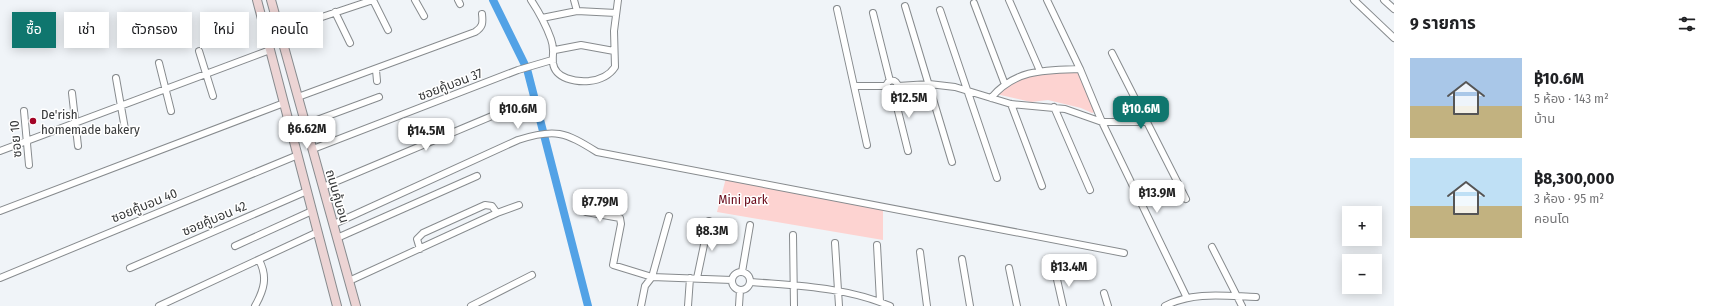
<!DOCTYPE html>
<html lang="th">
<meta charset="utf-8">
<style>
:root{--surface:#fff;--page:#f6f6f6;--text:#202124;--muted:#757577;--accent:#0f766e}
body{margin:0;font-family:"Fira Sans Condensed","Noto Sans Thai",sans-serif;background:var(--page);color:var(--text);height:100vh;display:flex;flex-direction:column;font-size:15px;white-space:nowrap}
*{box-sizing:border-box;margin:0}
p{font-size:13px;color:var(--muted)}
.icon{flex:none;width:22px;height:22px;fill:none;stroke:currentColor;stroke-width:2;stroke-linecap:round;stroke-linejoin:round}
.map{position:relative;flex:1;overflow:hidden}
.panel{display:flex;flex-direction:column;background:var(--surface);width:320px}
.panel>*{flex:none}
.hud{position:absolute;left:12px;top:12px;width:380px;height:36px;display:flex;gap:8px}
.tools{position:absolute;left:1342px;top:206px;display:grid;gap:8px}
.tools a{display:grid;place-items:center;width:40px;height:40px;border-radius:0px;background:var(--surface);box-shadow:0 2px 10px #0003;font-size:20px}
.price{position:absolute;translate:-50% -34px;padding:0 9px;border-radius:8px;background:#fff;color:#222;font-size:13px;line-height:26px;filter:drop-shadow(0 1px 2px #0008)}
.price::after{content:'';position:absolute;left:50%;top:24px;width:12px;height:9px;margin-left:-6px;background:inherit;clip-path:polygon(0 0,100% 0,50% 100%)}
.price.selected{background:var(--accent);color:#fff}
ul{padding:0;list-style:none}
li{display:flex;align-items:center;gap:12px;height:100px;padding:0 16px}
li span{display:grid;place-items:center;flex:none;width:112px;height:80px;border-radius:0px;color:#555}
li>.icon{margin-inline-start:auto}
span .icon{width:48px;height:48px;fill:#fffc;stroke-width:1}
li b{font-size:17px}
h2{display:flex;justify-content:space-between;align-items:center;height:48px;padding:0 16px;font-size:17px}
.tag{padding:0 14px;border-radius:0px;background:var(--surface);box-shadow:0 2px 10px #0003;font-size:14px;line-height:36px}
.tag.selected{background:var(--accent);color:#fff}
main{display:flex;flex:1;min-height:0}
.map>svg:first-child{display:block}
.green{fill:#fdd3d1}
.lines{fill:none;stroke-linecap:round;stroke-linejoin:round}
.canal{stroke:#52a2e6;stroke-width:8}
.street-casing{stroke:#878b8e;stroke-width:8}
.secondary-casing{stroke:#878b8e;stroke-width:10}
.street{stroke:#fff;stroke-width:6}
.secondary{stroke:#ecd4d4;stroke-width:8}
.poi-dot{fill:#a20326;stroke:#fff;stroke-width:1.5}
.labels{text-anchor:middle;stroke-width:3;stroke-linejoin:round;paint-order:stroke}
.street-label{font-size:13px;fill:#37393a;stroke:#fff}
.poi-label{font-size:13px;fill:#37393a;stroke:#fff;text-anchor:start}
.park-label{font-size:13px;fill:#6a0a19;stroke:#fff}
</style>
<main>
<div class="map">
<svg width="1394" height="306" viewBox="0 0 1394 306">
<rect width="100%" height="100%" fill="#f0f4f8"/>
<path class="green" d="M1041,72H1080L1097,111L1092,113L1081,108L1048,100L1031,102L996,94L1005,84Z
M726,178L883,210V240L717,212Z"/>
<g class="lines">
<path class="canal" d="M493,0L527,69L588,306"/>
<defs>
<path id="street" d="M373,0L388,30
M415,0L424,16
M458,0L460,4
M531,0C539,12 546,25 551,39C555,50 552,53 553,63C555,79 576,82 589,81C599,80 609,76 615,67L614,31L618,0
M574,0L577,11
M1009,0L1040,71
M1047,0L1080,69L1102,122H1146
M1354,0L1394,38
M1384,0L1394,9
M974,3L1004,82
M905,6L952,162
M837,9L867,145
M940,10L997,178
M335,12L350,43
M873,13L890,81
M542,18L577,11L616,13
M280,31L373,0
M281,35L308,25
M555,50L581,45L614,51
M199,51L213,96
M1112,53L1186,199
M159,63L171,111
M376,70L377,81
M116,78L125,129
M886.5 86a5.5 5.5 0 1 1 11 0a5.5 5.5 0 1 1-11 0Z
M854,86H886
M898,86L929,84L955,87L1011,104L1065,109L1102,122L1186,296
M893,91L908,151
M72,93L78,146
M298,97L475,32C483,27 483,23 482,14
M991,98C1015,69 1045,70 1080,69
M1011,104L1042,186
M1054,107L1090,190
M24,111L29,165
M306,124L379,97
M313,149L518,70L552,60
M0,151L270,50
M323,187L523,103
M0,211L284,103
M586,212L620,218L621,224L613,265L652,277L669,216
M334,224L518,140C555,128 565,132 597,152L1124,253
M793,235L794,306
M337,238L477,176
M835,243L839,306
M877,245L880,301
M235,246L312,211
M1212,247L1242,306
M420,249L417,239L423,233L485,205L492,206L497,213
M920,252L927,306
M962,259L970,306
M130,268L307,191
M1009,268L1017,306
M732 281a9 9 0 1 1 18 0a9 9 0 1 1-18 0Z
M742,272L750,225
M1056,275L1063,306
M0,278L298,155
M697,278L709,221
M349,281L497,213L519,205
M751,282C798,286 846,287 890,306
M1104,293L1108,306
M159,306L318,232
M255,306C264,290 268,277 259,260
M471,306L532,275
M641,306L645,286L652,277L732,280
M688,306L690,278
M739,306L740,290
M1165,306C1193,291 1226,296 1256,297"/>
<path id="secondary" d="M257,0L337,306
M271,0L356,306"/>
</defs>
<use href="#street" class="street-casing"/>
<use href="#secondary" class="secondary-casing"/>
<use href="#street" class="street"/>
<use href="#secondary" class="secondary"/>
</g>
<circle class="poi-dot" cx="33" cy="121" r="4"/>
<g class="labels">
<g class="street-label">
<text transform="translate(450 84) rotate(-21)" y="5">ซอยคู้บอน 37</text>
<text transform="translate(15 139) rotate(-95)" y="5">ซอย 10</text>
<text transform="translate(338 196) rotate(74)" y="5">ถนนคู้บอน</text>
<text transform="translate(144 205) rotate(-22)" y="5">ซอยคู้บอน 40</text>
<text transform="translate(214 218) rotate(-23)" y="5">ซอยคู้บอน 42</text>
</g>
<g class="poi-label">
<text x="41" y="119">De'rish<tspan x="41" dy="15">homemade bakery</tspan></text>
</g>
<g class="park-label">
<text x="743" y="204">Mini park</text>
</g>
</g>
</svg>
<div class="tools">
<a>+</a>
<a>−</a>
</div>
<b class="price" style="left:909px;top:119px">฿12.5M</b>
<b class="price" style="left:518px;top:130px">฿10.6M</b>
<b class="price selected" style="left:1141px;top:130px">฿10.6M</b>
<b class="price" style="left:307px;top:150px">฿6.62M</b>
<b class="price" style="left:426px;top:152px">฿14.5M</b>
<b class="price" style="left:1157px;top:214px">฿13.9M</b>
<b class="price" style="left:600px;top:223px">฿7.79M</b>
<b class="price" style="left:712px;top:252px">฿8.3M</b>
<b class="price" style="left:1069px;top:288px">฿13.4M</b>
<div class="hud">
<a class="tag selected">ซื้อ</a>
<a class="tag">เช่า</a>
<a class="tag">ตัวกรอง</a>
<a class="tag">ใหม่</a>
<a class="tag">คอนโด</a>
</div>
</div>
<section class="panel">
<h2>9 รายการ<svg class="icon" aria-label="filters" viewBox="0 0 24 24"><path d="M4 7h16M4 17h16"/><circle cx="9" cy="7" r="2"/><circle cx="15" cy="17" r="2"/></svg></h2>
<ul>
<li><span style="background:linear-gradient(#a9c7e8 60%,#c2b280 0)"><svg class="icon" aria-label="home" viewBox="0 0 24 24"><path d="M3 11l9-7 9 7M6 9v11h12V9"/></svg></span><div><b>฿10.6M</b><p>5 ห้อง · 143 m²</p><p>บ้าน</p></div></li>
<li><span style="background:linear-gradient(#bfe0f5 60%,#c2b280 0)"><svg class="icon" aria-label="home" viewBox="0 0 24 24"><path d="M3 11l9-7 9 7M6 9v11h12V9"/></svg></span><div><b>฿8,300,000</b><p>3 ห้อง · 95 m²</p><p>คอนโด</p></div></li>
</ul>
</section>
</main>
